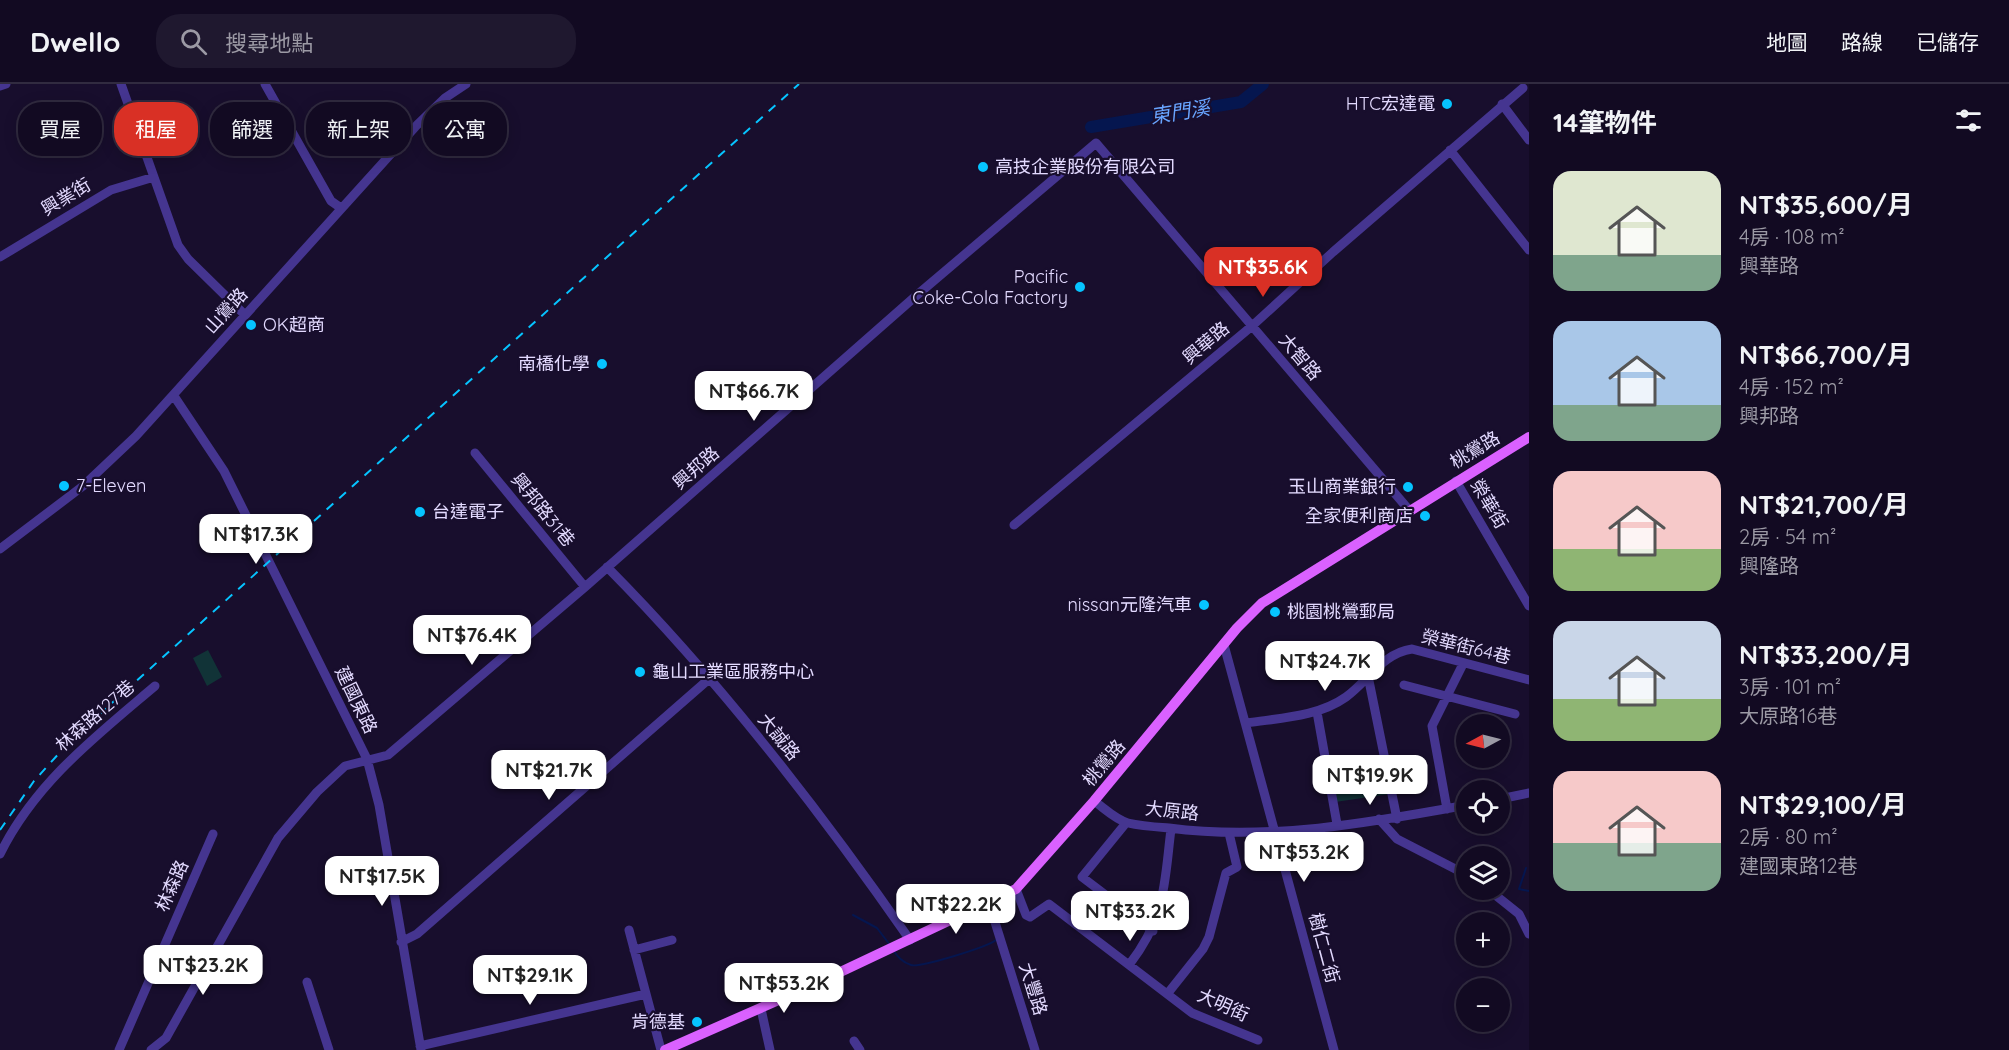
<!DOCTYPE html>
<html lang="zh-TW">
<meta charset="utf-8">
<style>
:root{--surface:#120a22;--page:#1f182f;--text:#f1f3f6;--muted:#9c9aa5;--line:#312b40;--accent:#d93025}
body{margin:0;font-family:Quicksand,"Noto Sans TC",sans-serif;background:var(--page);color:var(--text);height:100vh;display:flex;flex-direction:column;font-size:22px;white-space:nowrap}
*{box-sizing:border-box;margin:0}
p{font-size:20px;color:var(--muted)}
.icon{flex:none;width:33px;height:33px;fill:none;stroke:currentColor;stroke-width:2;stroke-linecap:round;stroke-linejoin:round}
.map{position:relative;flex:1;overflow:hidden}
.side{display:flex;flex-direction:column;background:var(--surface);width:480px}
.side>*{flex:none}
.hud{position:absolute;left:18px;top:18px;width:570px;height:54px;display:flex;gap:12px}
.needle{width:39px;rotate:263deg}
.buttons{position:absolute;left:1456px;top:630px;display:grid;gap:12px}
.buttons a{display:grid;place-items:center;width:54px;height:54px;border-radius:50%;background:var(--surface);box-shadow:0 3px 15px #0003,0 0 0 2px var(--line);font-size:30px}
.price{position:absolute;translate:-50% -51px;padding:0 14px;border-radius:12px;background:#fff;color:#222;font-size:20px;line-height:39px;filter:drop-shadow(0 2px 3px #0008)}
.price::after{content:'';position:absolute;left:50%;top:36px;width:18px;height:14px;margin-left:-9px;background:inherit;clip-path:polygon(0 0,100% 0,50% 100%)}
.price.current{background:var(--accent);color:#fff}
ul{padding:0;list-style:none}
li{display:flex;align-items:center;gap:18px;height:150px;padding:0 24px}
li span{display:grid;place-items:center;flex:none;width:168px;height:120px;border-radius:18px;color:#555}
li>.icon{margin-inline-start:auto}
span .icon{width:72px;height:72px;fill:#fffc;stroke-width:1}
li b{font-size:26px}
h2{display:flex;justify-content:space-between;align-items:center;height:72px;padding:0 24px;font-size:26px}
.pill{padding:0 21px;border-radius:24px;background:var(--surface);box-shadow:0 3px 15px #0003,0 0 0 2px var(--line);font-size:21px;line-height:54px}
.pill.current{background:var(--accent);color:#fff}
header{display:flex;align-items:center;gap:36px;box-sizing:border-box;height:84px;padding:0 30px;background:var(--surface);border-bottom:2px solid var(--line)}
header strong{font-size:28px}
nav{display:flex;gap:33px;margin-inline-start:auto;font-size:21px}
.search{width:420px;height:54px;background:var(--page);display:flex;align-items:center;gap:15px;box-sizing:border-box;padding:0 21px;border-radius:24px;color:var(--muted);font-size:22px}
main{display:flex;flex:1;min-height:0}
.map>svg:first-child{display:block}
.green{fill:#113337}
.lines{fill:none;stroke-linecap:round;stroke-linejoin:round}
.stream{stroke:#05164f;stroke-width:2}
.river{stroke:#05164f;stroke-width:12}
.minor{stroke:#453590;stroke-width:9}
.major{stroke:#da61ff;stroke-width:10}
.rail{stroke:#06c4ff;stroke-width:2;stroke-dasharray:9 8;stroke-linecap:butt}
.poi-dot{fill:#06c4ff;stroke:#180e2d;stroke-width:2}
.labels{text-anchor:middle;stroke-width:4.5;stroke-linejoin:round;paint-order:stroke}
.poi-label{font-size:18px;fill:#e3daff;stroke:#180e2d;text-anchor:end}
.street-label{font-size:18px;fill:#e3daff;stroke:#180e2d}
.water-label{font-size:20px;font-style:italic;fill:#68a4ff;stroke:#180e2d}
</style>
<header>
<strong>Dwello</strong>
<div class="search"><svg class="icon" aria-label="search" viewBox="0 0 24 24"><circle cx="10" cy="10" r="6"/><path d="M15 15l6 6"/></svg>搜尋地點</div>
<nav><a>地圖</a><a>路線</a><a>已儲存</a></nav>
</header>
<main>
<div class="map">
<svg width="1529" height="966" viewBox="0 0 1529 966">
<rect width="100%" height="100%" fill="#180e2d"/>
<path class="green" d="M208,566L222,593L207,602L193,574Z
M1382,671L1390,710L1335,718L1327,682Z"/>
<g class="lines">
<path class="stream" d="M1526,784L1519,805L1529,807
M853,831L877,844L890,861
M893,866C898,873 902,878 911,881C920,884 987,863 996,856"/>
<path class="river" d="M1091,43L1241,18L1263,0"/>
<path class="minor" d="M121,0L178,161L188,175L245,231
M265,0L331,117L341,124
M0,2L6,0
M1502,20L1529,56
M1450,66L1529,166
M0,173L111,106L154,93
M174,312L224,387L367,675L379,721L421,966
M475,369L585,503
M1456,397L1529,522
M1014,441L1252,242L1333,168L1523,4
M0,465L83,402L136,352L417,41L445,14L466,0
M607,483C720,597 819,725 910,856
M1224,561L1334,966
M1368,592L1397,735
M1404,601L1515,630
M1317,628L1337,740
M1247,639C1279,634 1318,633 1346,613C1368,597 1383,569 1412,565L1529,596
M1500,715L1529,709
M1094,717C1104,724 1116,736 1128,739C1141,742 1156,743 1169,744C1268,757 1369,739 1467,721
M1447,725L1432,642L1463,580
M1379,735L1397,755L1467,791
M1126,739L1082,793L1153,847
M0,770C35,699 96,652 155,602
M1016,805L1026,831L1030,833L1049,820L1192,929L1258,956
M1489,806L1519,830L1529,850
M989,819L1035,966
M629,846L661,966
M401,858L417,850L709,595
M634,866L672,856
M1129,881C1166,833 1164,802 1171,745
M307,898L329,966
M1168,909L1203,865L1209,853L1226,789L1237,783L1229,749
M761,925L770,966
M854,957L860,966
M420,962L646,910
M119,966L213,750
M151,966L166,954L278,754L317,708L345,682L388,671L585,503L917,211L1096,59L1409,426"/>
<path class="major" d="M665,966L815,900L1016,805L1094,717L1237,544L1262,519L1529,353"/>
<path class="rail" d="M0,746L34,697L72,655L799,0"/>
</g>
<g class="poi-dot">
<circle cx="1447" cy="20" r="6"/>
<circle cx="983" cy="83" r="6"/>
<circle cx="1080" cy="203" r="6"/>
<circle cx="251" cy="241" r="6"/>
<circle cx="602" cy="280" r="6"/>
<circle cx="64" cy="402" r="6"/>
<circle cx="1408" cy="403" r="6"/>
<circle cx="420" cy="428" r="6"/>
<circle cx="1425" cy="432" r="6"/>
<circle cx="1204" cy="521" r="6"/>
<circle cx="1275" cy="528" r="6"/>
<circle cx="640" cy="588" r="6"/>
<circle cx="697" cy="938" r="6"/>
</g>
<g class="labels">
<g class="poi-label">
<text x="1435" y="26">HTC宏達電</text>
<text x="995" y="89" text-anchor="start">高技企業股份有限公司</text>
<text x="1068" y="199">Pacific<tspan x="1068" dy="21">Coke-Cola Factory</tspan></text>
<text x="263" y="247" text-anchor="start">OK超商</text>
<text x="590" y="286">南橋化學</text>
<text x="76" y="408" text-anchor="start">7-Eleven</text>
<text x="1396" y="409">玉山商業銀行</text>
<text x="432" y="434" text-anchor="start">台達電子</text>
<text x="1413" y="438">全家便利商店</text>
<text x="1192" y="527">nissan元隆汽車</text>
<text x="1287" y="534" text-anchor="start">桃園桃鶯郵局</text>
<text x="652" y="594" text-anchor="start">龜山工業區服務中心</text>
<text x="685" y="944">肯德基</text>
</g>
<g class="street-label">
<text transform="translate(66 113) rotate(-31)" y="6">興業街</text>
<text transform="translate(226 227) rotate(-48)" y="6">山鶯路</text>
<text transform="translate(1206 259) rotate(-40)" y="6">興華路</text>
<text transform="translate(1300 273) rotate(50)" y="6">大智路</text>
<text transform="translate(1475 366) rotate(-31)" y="6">桃鶯路</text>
<text transform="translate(696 384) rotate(-41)" y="6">興邦路</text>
<text transform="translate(1489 420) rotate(59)" y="6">榮華街</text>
<text transform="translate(543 426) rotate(51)" y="6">興邦路31巷</text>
<text transform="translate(1466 563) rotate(14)" y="6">榮華街64巷</text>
<text transform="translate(356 616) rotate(64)" y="6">建國東路</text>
<text transform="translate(95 632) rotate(-41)" y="6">林森路127巷</text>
<text transform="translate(779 653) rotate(51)" y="6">大誠路</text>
<text transform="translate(1104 679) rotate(-50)" y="6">桃鶯路</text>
<text transform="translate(1172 727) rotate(6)" y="6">大原路</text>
<text transform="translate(172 802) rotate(-66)" y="6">林森路</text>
<text transform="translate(1324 864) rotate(75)" y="6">樹仁二街</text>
<text transform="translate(1033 905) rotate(73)" y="6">大豐路</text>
<text transform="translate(1223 921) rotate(24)" y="6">大明街</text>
</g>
<g class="water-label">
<text transform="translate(1180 28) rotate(-9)" y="7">東門溪</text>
</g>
</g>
</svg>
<div class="buttons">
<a><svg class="needle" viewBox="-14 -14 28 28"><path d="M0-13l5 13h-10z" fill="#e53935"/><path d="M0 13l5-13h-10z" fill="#9c9aa5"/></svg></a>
<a><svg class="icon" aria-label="locate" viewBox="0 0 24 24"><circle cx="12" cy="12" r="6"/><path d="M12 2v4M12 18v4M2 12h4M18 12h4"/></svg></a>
<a><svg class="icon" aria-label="layers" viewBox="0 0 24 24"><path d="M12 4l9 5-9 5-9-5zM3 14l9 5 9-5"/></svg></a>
<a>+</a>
<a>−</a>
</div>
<b class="price current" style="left:1263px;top:214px">NT$35.6K</b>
<b class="price" style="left:754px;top:338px">NT$66.7K</b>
<b class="price" style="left:256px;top:481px">NT$17.3K</b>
<b class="price" style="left:472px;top:582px">NT$76.4K</b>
<b class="price" style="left:1325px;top:608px">NT$24.7K</b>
<b class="price" style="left:549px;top:717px">NT$21.7K</b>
<b class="price" style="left:1370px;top:722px">NT$19.9K</b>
<b class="price" style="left:1304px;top:799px">NT$53.2K</b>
<b class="price" style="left:382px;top:823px">NT$17.5K</b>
<b class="price" style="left:956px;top:851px">NT$22.2K</b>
<b class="price" style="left:1130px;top:858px">NT$33.2K</b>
<b class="price" style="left:203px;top:912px">NT$23.2K</b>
<b class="price" style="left:530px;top:922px">NT$29.1K</b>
<b class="price" style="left:784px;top:930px">NT$53.2K</b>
<div class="hud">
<a class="pill">買屋</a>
<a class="pill current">租屋</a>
<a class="pill">篩選</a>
<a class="pill">新上架</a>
<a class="pill">公寓</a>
</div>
</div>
<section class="side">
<h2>14筆物件<svg class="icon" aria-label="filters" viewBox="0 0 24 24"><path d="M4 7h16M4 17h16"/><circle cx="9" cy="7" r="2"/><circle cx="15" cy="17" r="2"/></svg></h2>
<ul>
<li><span style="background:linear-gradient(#dfe7d0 70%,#7fa58c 0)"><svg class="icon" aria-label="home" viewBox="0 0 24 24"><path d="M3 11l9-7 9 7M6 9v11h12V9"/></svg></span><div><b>NT$35,600/月</b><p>4房 · 108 m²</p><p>興華路</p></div></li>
<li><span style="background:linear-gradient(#a9c7e8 70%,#7fa58c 0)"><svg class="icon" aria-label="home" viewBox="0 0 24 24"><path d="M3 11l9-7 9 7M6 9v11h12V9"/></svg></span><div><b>NT$66,700/月</b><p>4房 · 152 m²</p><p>興邦路</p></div></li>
<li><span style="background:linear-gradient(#f6c9c9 65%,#8fb573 0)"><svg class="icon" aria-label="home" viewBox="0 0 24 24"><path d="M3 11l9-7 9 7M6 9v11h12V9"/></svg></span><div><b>NT$21,700/月</b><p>2房 · 54 m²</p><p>興隆路</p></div></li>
<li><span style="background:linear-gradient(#c9d6e8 65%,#8fb573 0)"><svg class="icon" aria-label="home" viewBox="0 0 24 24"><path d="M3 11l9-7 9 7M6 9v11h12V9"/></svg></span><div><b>NT$33,200/月</b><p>3房 · 101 m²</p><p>大原路16巷</p></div></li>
<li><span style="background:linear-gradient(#f6c9c9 60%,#7fa58c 0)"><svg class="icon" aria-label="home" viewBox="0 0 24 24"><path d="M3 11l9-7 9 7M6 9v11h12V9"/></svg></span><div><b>NT$29,100/月</b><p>2房 · 80 m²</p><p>建國東路12巷</p></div></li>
</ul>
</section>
</main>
